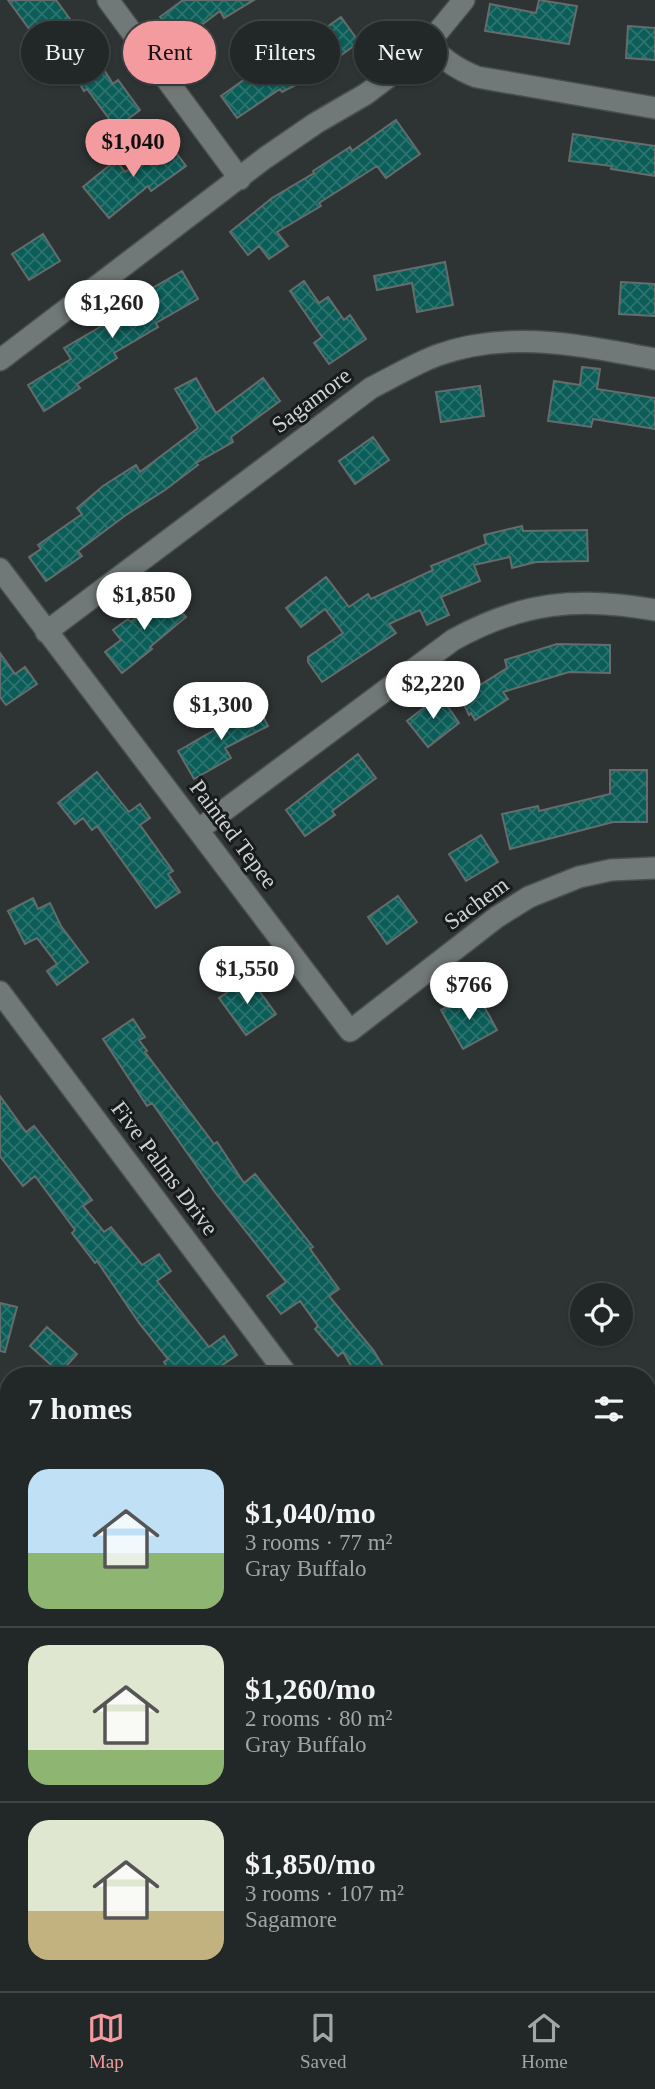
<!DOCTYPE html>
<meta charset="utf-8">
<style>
:root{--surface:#222727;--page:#2a2f2f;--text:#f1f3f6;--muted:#a2a5a7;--line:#3f4444;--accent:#f49b9f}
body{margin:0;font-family:Georgia,serif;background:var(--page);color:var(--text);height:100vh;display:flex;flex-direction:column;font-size:26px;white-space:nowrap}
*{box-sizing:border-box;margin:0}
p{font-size:23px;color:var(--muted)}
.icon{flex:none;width:38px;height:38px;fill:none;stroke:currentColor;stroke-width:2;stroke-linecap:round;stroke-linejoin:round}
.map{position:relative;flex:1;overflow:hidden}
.panel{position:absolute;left:0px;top:1367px;width:656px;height:625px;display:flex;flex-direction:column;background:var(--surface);border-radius:28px 28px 0 0;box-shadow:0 2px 5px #0004,0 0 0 2px var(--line)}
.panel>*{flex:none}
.guide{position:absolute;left:21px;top:21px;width:614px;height:63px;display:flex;gap:14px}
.fabs{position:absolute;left:570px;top:1283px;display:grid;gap:14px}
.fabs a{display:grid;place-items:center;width:63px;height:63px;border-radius:50%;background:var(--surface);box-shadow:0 2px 5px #0004,0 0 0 2px var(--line);font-size:35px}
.price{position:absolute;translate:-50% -60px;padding:0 16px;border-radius:24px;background:#fff;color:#222;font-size:23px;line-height:46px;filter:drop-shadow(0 2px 4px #0008)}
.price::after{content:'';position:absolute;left:50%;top:42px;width:21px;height:16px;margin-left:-10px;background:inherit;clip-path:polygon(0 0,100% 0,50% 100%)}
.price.selected{background:var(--accent);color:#111}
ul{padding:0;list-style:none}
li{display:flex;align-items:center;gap:21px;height:175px;padding:0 28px}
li+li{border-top:2px solid var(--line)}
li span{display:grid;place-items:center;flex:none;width:196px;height:140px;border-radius:21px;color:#555}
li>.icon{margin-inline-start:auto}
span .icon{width:84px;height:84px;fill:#fffc;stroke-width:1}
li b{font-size:30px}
h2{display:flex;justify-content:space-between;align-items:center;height:84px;padding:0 28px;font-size:30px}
.pill{padding:0 24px;border-radius:32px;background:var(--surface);box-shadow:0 2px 5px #0004,0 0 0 2px var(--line);font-size:24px;line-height:63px}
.pill.selected{background:var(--accent);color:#111}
.tab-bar{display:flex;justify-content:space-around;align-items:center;height:98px;border-top:2px solid var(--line);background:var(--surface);font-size:19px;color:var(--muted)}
.tab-bar a{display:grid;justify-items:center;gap:4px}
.tab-bar .selected{color:var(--accent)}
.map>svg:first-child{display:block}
.forest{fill:url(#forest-crowns)}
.building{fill:url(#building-cross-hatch);stroke:#656c6b;stroke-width:2}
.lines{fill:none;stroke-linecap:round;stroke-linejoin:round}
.minor-casing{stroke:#4a4f4e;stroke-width:24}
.minor{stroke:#717978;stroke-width:21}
.rail{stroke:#b1b5b4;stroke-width:5}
.labels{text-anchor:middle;stroke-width:6;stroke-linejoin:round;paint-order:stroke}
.street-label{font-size:23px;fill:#ced2d1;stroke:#181b1b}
</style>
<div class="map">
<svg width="655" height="1991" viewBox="0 0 655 1991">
<defs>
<pattern id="forest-crowns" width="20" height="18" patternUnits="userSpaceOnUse" patternTransform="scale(1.75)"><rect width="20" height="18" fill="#66383a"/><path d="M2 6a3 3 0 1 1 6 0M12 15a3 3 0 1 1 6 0" fill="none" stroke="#7b5455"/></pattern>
<pattern id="building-cross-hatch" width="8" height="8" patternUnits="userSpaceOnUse" patternTransform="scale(1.75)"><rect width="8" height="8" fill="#0b5d58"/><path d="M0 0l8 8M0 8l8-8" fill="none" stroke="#2d736f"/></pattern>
</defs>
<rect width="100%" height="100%" fill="#2e3434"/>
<path class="forest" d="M0,1687L9,1688V1983H402L387,1991H0Z
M655,1902V1967L648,1973V1907Z
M536,1983H635L625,1991H524Z"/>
<path class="building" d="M8,0H56L86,41L113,84L118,80L140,110L116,128L87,89L84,91L59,49L49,56Z
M183,0H254L224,18L220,11L179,42L160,17Z
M539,0L577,6L569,44L485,31L490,4L536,13Z
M341,17L359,42L310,78L282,92L280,89L237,118L221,96L272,60L308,41Z
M628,26L655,28V60L626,58Z
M396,120L420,154L386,178L377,166L319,203L321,206L277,232L288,246L269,259L259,246L248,255L230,232L272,198L314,173L313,171L350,147L352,151Z
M573,134L655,146V176L611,169L612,166L569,161Z
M167,141L186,166L151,191L148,186L109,218L83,187L116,160L125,172Z
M43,234L60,261L29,280L12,254Z
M445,262L453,305L417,312L412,283L377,290L374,276Z
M182,271L198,299L156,323L158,327L114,353L117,358L77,384L80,388L44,411L28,385L71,359L64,348L153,296L149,290Z
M304,281L319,303L328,297L344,320L350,315L366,339L329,364L314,343L322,337L290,291Z
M621,282L655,284V316L619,314Z
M582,367L600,369L597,389L655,398V429L593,419L591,427L548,421L554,381L580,385Z
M196,378L216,413L263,378L280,401L231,437L233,442L196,463L198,465L165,490L126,515L78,551L82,556L46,581L29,557L41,549L38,545L82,514L77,508L103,486L136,465L140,472L198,428L175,389Z
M480,386L484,416L441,422L436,392Z
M373,437L389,460L355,484L339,461Z
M522,526L523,531L587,530L588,561L536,562L512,568L510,557L474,565L480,581L441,597L449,615L427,625L420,610L389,624L396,633L322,682L308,662V657L343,633L325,609L301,627L286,608L326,577L349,607L368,594L371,599L433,570L431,566L486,544L484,535Z
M165,593L186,617L150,647L152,649L122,673L105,652L121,640L113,630L128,619L131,622Z
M557,644L610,645V673L569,672L503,692L508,699L475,720L471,713L469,715L455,686L471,677L477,687L507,668L505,660Z
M0,653L15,674L25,667L37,684L6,705L0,697Z
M440,695L459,723L428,747L407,721Z
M257,705L268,726L225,748L231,758L194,779L178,751L223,725L222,723Z
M358,754L376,778L332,811L335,815L305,836L286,810Z
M610,770H647V822H613L510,849L502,814L538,806L539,811L610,794Z
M97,772L129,812L140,804L150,818L140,825L173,871L168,874L180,892L156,908L97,826L92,830L83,818L75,824L58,803Z
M481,835L498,862L466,881L449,854Z
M398,896L417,922L387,944L368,917Z
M33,898L38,909L50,903L61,926L88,962L57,985L47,971L57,964L37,938L25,944L8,911Z
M249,977L276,1014L246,1035L219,998Z
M479,997L497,1030L463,1049L441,1010L456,1002L459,1008Z
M133,1019L145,1037L139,1040L147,1051L145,1052L214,1144L217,1142L244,1183L255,1174L313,1247L310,1249L339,1289L329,1296L374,1351L389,1376H357L343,1352L338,1356L315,1329L318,1326L300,1301L281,1314L267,1296L286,1282L214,1191L152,1103L147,1106L103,1039Z
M0,1096L26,1132L34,1126L69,1170L92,1200L83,1206L104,1232L111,1227L142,1265L159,1254L171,1271L157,1281L209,1347L224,1336L237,1355L221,1366L229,1376H173L164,1362L168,1359L139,1323L97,1261L95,1263L72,1233L75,1230L35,1176L23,1186L0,1156Z
M0,1303L17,1307L5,1352L0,1351Z
M47,1327L77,1354L60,1373L30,1346Z"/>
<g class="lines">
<defs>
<path id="minor" d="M108,0L240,179
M427,43C442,58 456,69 477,77L655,108
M0,360L265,158L316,123L366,94L403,66L432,39L464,0
M0,569L350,1031L497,917L529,897L579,877L611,870L655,868
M46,632L371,388C393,377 414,364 438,355C510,329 582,346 655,359
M198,830L453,640C521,602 579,596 655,610
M0,992L288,1376
M0,1562L9,1564"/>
</defs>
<use href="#minor" class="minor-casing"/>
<use href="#minor" class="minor"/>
<path class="rail" d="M648,1862L655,1856
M473,1991L486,1983"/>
</g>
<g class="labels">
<g class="street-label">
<text transform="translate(311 400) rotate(-37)" y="8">Sagamore</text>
<text transform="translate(234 834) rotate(53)" y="8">Painted Tepee</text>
<text transform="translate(476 903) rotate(-36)" y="8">Sachem</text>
<text transform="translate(165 1168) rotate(53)" y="8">Five Palms Drive</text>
</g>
</g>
</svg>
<div class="fabs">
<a><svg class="icon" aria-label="locate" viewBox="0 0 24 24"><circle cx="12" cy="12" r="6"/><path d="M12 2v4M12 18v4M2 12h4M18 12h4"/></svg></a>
</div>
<b class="price selected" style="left:133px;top:179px">$1,040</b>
<b class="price" style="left:112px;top:340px">$1,260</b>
<b class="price" style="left:144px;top:632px">$1,850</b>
<b class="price" style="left:433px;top:721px">$2,220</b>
<b class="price" style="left:221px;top:742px">$1,300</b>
<b class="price" style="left:247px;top:1006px">$1,550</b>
<b class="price" style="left:469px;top:1022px">$766</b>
<div class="guide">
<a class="pill">Buy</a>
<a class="pill selected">Rent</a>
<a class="pill">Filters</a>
<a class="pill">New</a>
</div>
<section class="panel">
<h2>7 homes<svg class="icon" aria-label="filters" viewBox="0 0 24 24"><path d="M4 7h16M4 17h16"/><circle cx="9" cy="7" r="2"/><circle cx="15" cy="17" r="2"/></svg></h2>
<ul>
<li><span style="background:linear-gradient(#bfe0f5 60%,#8fb573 0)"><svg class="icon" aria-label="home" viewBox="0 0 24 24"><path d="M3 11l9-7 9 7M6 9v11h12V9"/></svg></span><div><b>$1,040/mo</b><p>3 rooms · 77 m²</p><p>Gray Buffalo</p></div></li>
<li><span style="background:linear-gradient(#dfe7d0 75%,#8fb573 0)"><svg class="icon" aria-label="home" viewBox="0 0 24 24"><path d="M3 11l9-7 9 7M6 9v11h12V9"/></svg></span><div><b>$1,260/mo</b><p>2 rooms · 80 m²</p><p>Gray Buffalo</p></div></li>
<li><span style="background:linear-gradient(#dfe7d0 65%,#c2b280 0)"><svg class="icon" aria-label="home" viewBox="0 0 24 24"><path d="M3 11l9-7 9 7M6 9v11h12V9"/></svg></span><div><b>$1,850/mo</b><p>3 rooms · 107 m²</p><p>Sagamore</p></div></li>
</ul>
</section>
</div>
<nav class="tab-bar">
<a class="selected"><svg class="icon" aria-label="map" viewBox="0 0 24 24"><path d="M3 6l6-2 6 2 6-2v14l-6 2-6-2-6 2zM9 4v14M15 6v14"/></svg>Map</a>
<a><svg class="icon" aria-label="saved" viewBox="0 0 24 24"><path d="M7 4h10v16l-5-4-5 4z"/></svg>Saved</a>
<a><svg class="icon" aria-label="home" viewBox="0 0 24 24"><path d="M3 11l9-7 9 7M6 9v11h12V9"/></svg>Home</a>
</nav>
